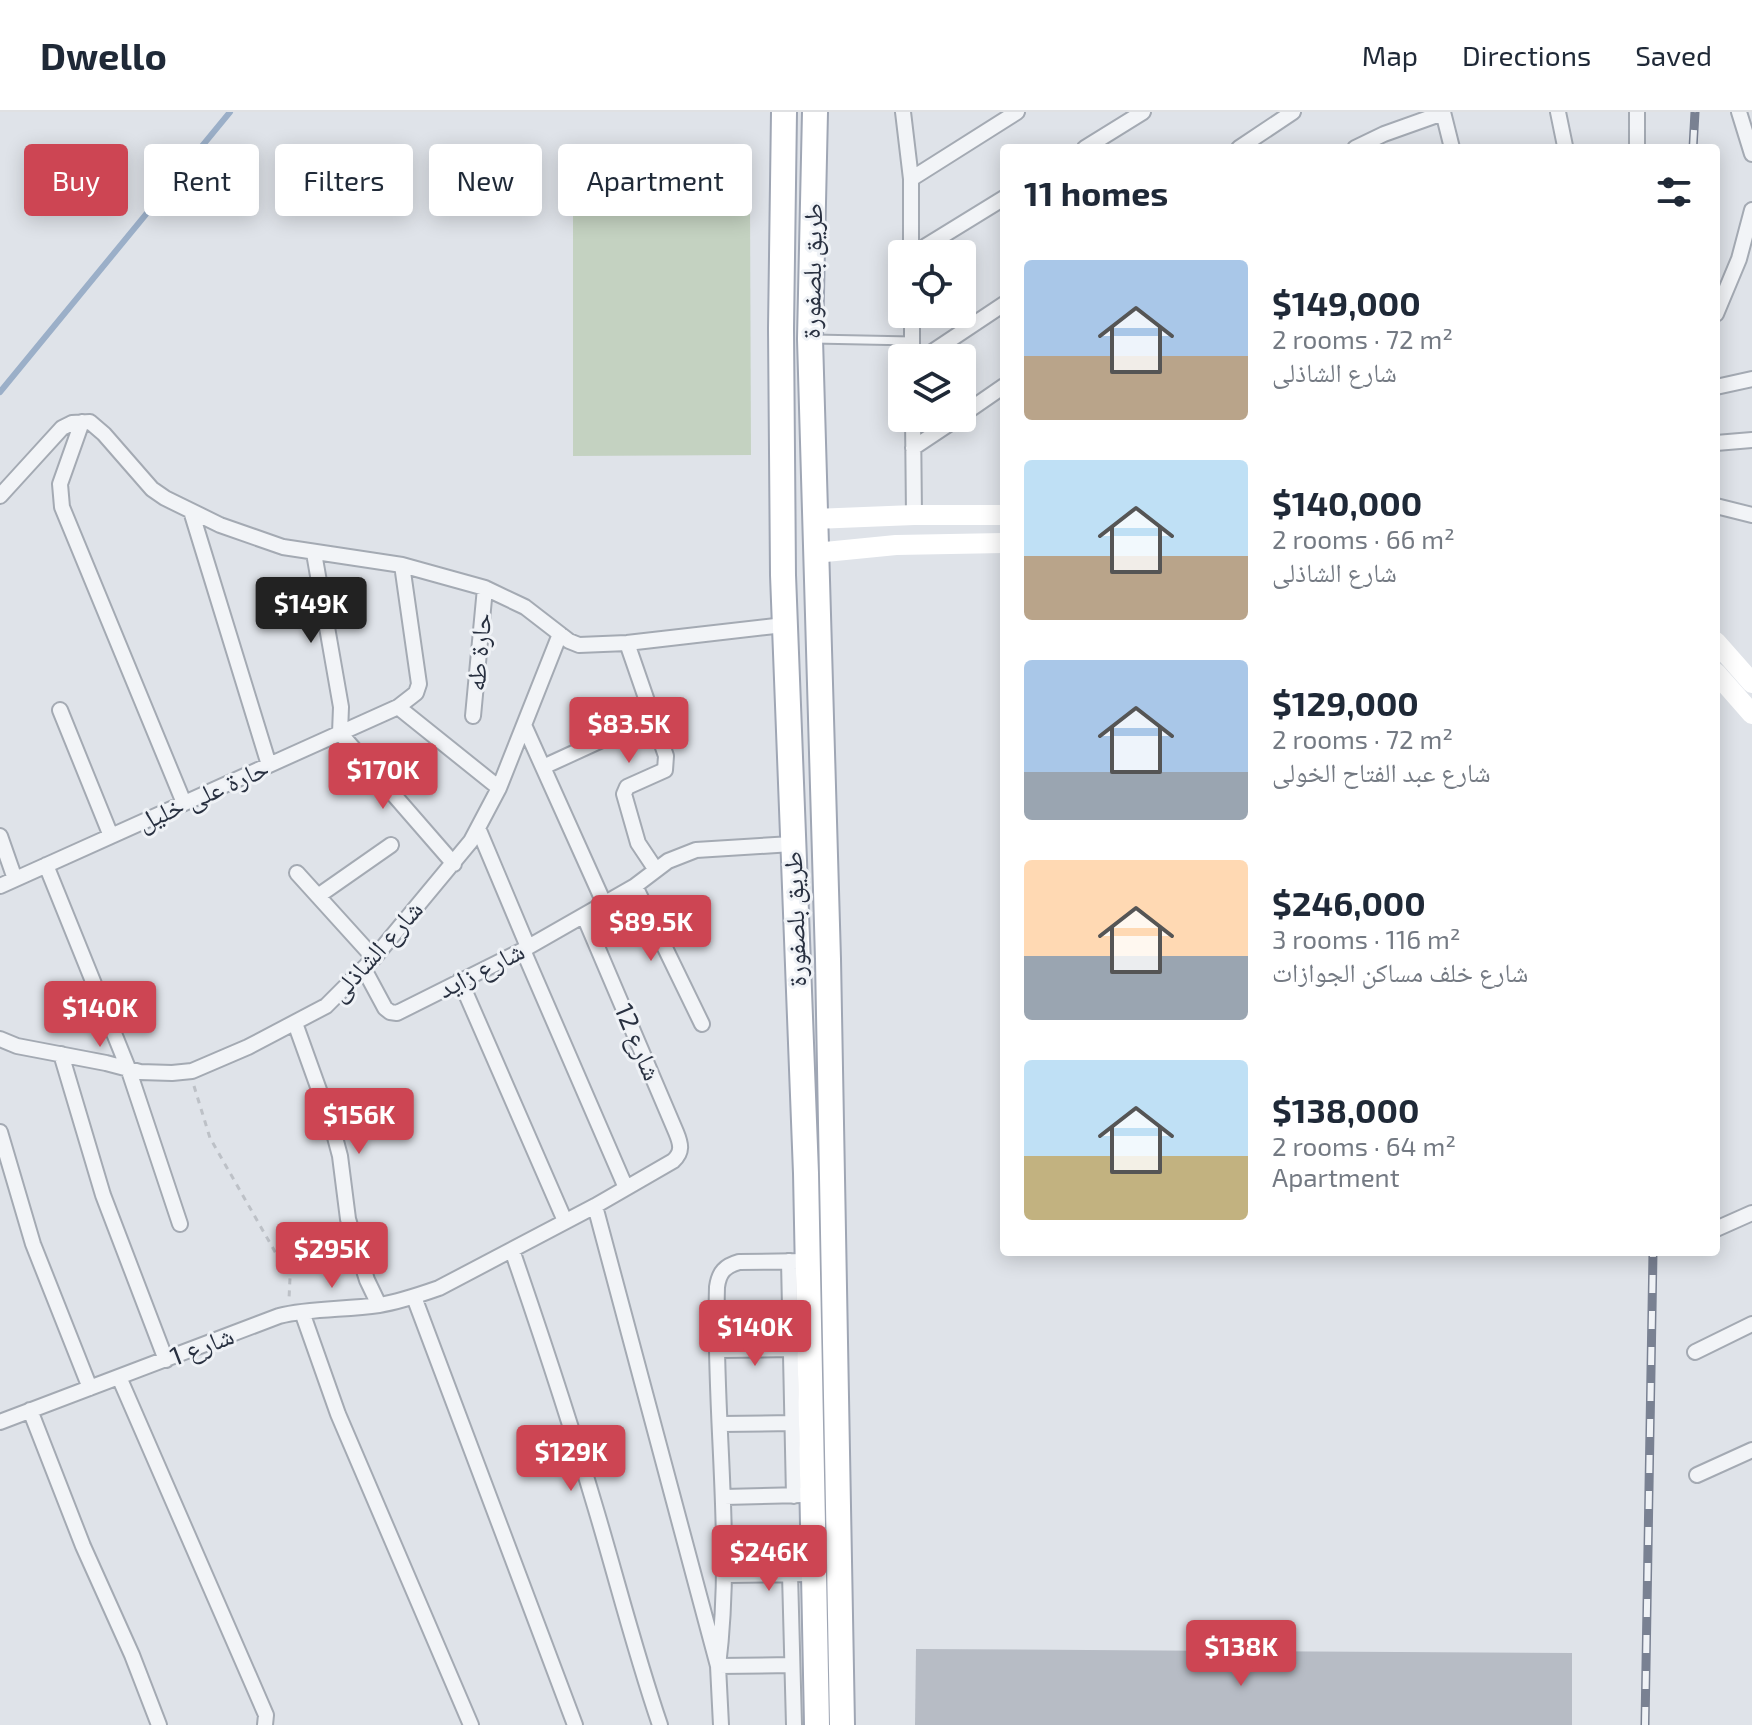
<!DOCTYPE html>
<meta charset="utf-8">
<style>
:root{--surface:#fff;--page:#f6f6f7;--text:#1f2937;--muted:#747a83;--line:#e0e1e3;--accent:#cd4553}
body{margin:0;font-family:"Exo 2","Noto Naskh Arabic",sans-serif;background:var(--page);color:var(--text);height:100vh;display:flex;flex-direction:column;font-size:30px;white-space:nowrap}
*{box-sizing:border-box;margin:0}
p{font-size:26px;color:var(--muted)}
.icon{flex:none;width:44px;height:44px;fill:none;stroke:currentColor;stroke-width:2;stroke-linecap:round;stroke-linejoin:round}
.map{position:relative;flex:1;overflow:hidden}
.details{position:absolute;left:1000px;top:32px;width:720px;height:1112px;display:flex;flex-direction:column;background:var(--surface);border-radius:8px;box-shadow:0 4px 20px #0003}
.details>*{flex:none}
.banner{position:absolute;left:24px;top:32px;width:760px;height:72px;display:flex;gap:16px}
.tools{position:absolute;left:888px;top:128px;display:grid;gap:16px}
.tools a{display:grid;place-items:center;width:88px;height:88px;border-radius:8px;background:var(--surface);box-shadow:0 4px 20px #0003;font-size:40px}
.price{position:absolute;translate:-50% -68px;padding:0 18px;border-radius:8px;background:var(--accent);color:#fff;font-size:26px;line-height:52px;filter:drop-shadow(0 2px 4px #0008)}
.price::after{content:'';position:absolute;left:50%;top:48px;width:24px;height:18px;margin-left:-12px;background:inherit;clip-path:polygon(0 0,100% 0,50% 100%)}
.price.selected{background:#222;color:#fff}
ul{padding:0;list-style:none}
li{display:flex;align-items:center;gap:24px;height:200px;padding:0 24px}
li span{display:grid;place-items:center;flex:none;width:224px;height:160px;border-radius:8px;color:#555}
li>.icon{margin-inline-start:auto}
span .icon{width:96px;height:96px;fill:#fffc;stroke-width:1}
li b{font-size:34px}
h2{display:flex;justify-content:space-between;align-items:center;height:96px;padding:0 24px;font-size:34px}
.tag{padding:0 28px;border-radius:8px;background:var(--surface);box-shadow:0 4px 20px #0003;font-size:28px;line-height:72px}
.tag.selected{background:var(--accent);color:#fff}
header{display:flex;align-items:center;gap:48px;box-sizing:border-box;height:112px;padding:0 40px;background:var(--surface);border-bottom:2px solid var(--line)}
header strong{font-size:38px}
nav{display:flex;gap:44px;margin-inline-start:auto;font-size:28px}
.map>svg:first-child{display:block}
.green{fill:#c4d2c1}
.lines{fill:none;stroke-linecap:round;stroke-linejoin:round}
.stream{stroke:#9bafc8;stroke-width:6}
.building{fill:#b7bcc5}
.service-casing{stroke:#a4aab3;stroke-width:11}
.minor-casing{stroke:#a4aab3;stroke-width:18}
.primary-casing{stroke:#9fa6b4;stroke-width:28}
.path{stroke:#bdc1c7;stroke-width:3;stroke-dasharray:6 6;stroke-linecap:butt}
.service{stroke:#f2f4f7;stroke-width:7}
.minor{stroke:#f2f4f7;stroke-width:14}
.secondary{stroke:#fff;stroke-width:20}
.primary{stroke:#fff;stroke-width:24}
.rail-casing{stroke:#798192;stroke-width:9}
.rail{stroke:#eff2f6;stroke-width:6;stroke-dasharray:18;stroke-linecap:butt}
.labels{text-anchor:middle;stroke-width:6;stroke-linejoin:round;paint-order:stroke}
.street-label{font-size:26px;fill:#283040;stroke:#eff2f6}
</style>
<header>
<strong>Dwello</strong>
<nav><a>Map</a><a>Directions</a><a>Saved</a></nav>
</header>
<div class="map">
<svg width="1752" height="1613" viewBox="0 0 1752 1613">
<rect width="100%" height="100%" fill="#dfe3e9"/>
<path class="green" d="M750,88L751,343L573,344V89Z"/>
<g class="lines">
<path class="stream" d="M0,280L230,0"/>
</g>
<path class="building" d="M916,1537L1572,1541V1613H915Z"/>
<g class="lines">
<defs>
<path id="service" d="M814,227L912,229"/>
<path id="minor" d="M903,0L911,67V142
M1443,0L1452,36
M1558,0L1565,34
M1739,0L1752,42
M1085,36L1143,0
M1239,36L1293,0
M1355,36L1384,22L1443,1
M1637,36V0
M911,67L1017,0
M913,142L1004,86
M912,202V246
M1716,202L1739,147L1752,98
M923,246L1004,192
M1716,275L1752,267
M962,303L1004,274
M913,306L914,403
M82,310L60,372L62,395L184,691
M1716,331L1752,328
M913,336L958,306
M0,384L62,316L72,311L90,310L104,322L152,377L165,386L220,413L283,435L402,453L485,476L525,495L569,529L579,533L627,531L784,513
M1716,394L1752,403
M191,399L269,653
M314,441L341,595L340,621L454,752
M627,531L666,644L665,658L627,675L624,682L638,731L656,758
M398,595L499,676
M60,598L111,724
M473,604L485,476
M524,613L604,791
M543,655L615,622
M478,716L528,835
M0,724L15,767
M46,753L128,956L180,1112
M297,761L374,846
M0,774L398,595L416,581L419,572L402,453
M635,774L702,912
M318,784L391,733
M523,838L626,1076
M364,857L385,896L390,900L397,901L523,838L635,774L668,749L696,738L792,732
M460,868L565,1109
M295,911L332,1014L340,1044L348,1107L367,1168L379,1193
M0,927L17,934L106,951L140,960L172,961L192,959L248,935L326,894L374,846L471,729L499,676L560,522
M61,942L103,1083L166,1248
M0,1020L33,1132L90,1276
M595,1094L718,1554L721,1613
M1716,1117L1752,1101
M512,1138C542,1225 571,1313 597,1401C618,1472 636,1543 660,1613
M789,1149L794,1384
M414,1185L575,1613
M302,1200L338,1302L471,1613
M719,1238L791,1237
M1695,1240L1752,1212
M119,1265L266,1603L265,1613
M30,1298L83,1434L132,1543L159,1613
M0,1310L279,1204C311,1196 345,1198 379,1193C399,1190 419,1183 439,1176L595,1094L673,1049C683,1040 681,1032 676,1020L584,804
M721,1312L793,1311
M1697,1363L1752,1338
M724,1385L803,1383
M790,1462L794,1613
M725,1463L813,1462
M792,1553L718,1554C734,1427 713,1302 717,1175C719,1160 725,1154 739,1150L807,1149"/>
<path id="primary" d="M784,0L781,217L783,463L806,1061L817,1613
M815,0L810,227L828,847L842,1613"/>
</defs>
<use href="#service" class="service-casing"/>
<use href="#minor" class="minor-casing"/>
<use href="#primary" class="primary-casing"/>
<path class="path" d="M194,974L210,1026L290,1166L289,1187"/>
<use href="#service" class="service"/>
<use href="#minor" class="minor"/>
<path class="secondary" d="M814,407L914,403H1004
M815,441L896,433L1004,431
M1716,530L1752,571
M1716,561L1752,602"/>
<use href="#primary" class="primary"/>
<defs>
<path id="rail" d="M1693,36L1695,0
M1645,1613L1653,1140"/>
</defs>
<use href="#rail" class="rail-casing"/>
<use href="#rail" class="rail"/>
</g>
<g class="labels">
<g class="street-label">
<text transform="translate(812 159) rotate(-89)" y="9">طريق بلصفورة</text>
<text transform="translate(479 540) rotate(-85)" y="9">حارة طه</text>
<text transform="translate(203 683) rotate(-24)" y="9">حارة على خليل</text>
<text transform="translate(795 807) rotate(-92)" y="9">طريق بلصفورة</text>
<text transform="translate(376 839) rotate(-48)" y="9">شارع الشاذلى</text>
<text transform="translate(481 858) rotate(-27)" y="9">شارع زايد</text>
<text transform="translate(638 930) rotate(67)" y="9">شارع 12</text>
<text transform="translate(202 1234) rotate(-21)" y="9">شارع 1</text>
</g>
</g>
</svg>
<div class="tools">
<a><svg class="icon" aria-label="locate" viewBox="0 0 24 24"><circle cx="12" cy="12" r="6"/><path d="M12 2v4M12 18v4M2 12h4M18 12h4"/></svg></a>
<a><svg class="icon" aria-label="layers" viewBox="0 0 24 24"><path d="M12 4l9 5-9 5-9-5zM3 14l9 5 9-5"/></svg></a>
</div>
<b class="price selected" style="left:311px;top:533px">$149K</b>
<b class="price" style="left:629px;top:653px">$83.5K</b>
<b class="price" style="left:383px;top:699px">$170K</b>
<b class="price" style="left:651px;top:851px">$89.5K</b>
<b class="price" style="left:100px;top:937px">$140K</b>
<b class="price" style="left:359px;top:1044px">$156K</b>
<b class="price" style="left:332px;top:1178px">$295K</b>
<b class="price" style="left:755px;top:1256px">$140K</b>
<b class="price" style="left:571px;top:1381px">$129K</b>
<b class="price" style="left:769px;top:1481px">$246K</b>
<b class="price" style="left:1241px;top:1576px">$138K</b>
<div class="banner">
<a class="tag selected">Buy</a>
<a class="tag">Rent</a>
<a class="tag">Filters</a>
<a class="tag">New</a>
<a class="tag">Apartment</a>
</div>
<section class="details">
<h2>11 homes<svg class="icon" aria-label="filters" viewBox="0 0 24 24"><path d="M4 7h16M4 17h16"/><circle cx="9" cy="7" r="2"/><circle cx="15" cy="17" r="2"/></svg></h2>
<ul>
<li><span style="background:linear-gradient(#a9c7e8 60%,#b9a48a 0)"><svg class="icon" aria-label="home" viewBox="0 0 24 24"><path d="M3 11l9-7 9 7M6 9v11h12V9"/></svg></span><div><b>$149,000</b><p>2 rooms · 72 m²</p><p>شارع الشاذلى</p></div></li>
<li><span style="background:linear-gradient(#bfe0f5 60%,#b9a48a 0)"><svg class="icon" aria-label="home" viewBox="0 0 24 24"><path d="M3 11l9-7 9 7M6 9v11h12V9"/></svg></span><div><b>$140,000</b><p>2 rooms · 66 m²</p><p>شارع الشاذلى</p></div></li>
<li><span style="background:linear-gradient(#a9c7e8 70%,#9aa5b1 0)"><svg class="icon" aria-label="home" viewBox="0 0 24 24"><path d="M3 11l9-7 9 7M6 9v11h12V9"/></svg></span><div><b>$129,000</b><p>2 rooms · 72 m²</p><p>شارع عبد الفتاح الخولى</p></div></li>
<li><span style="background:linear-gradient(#ffd9b3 60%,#9aa5b1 0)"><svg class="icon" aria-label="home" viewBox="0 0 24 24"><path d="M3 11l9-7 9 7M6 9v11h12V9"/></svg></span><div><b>$246,000</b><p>3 rooms · 116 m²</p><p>شارع خلف مساكن الجوازات</p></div></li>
<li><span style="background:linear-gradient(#bfe0f5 60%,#c2b280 0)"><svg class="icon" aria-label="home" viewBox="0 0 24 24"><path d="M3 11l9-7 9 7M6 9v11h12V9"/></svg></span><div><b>$138,000</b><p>2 rooms · 64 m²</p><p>Apartment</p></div></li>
</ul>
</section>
</div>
